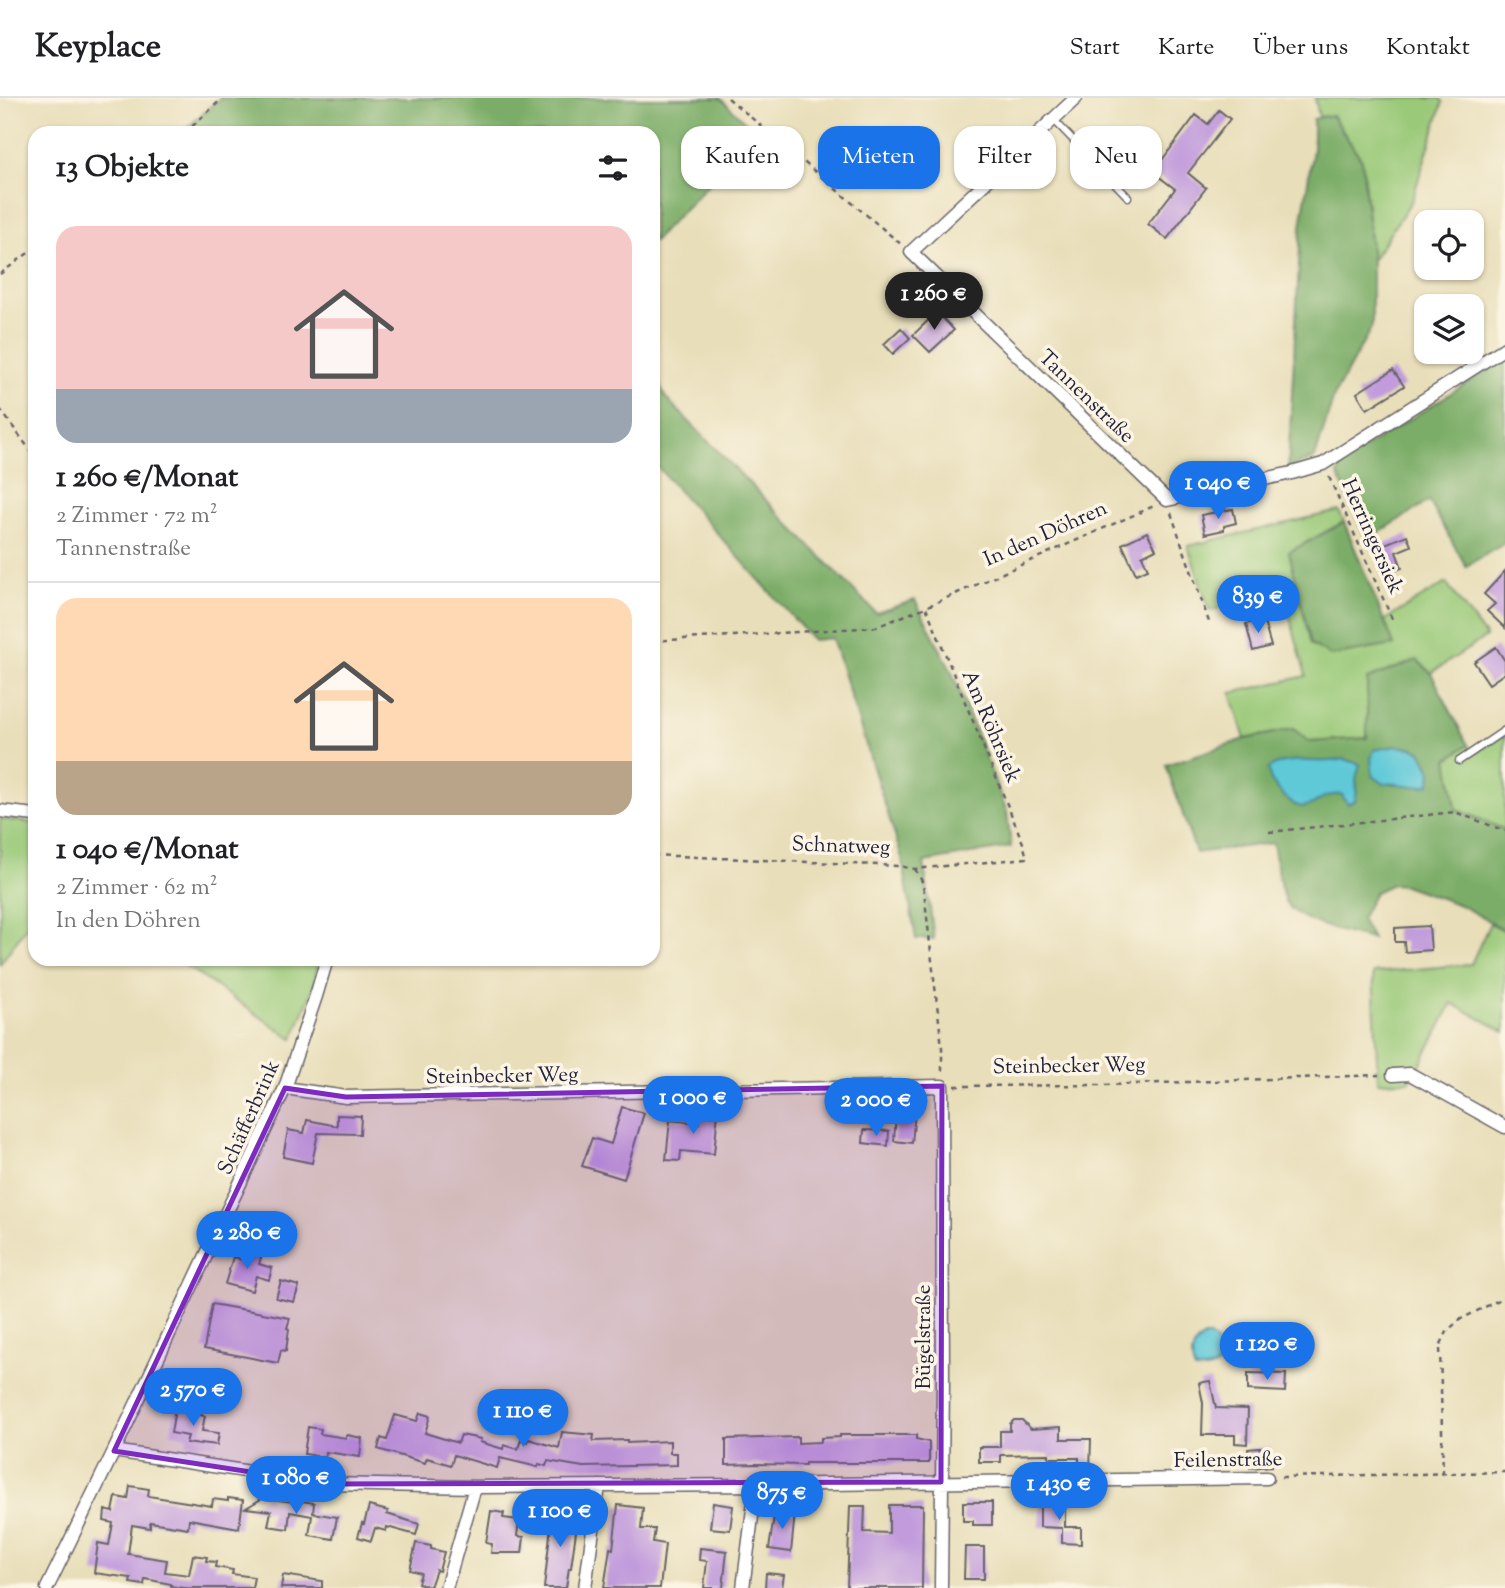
<!DOCTYPE html>
<html lang="de">
<meta charset="utf-8">
<style>
:root{--surface:#fff;--page:#f2f2f2;--text:#202124;--muted:#757577;--line:#e0e0e0;--accent:#1a73e8}
body{margin:0;font-family:"Sorts Mill Goudy",serif;background:var(--page);color:var(--text);height:100vh;display:flex;flex-direction:column;font-size:26px;white-space:nowrap}
*{box-sizing:border-box;margin:0}
p{font-size:23px;color:var(--muted)}
.icon{flex:none;width:38px;height:38px;fill:none;stroke:currentColor;stroke-width:2;stroke-linecap:round;stroke-linejoin:round}
.map{position:relative;flex:1;overflow:hidden}
.details{position:absolute;left:28px;top:28px;width:632px;height:840px;display:flex;flex-direction:column;background:var(--surface);border-radius:21px;box-shadow:0 2px 5px #0004}
.details>*{flex:none}
.top-card{position:absolute;left:681px;top:28px;width:665px;height:63px;display:flex;gap:14px}
.buttons{position:absolute;left:1414px;top:112px;display:grid;gap:14px}
.buttons a{display:grid;place-items:center;width:70px;height:70px;border-radius:14px;background:var(--surface);box-shadow:0 2px 5px #0004;font-size:35px}
.price{position:absolute;translate:-50% -60px;padding:0 16px;border-radius:24px;background:var(--accent);color:#fff;font-size:23px;line-height:46px;filter:drop-shadow(0 2px 4px #0008)}
.price::after{content:'';position:absolute;left:50%;top:42px;width:21px;height:16px;margin-left:-10px;background:inherit;clip-path:polygon(0 0,100% 0,50% 100%)}
.price.selected{background:#222;color:#fff}
ul{padding:0;list-style:none}
li{display:grid;align-content:center;gap:14px;height:371px;padding:0 28px}
li+li{border-top:2px solid var(--line)}
li span{display:grid;place-items:center;height:217px;border-radius:21px;color:#555}
li>.icon{margin-inline-start:auto}
span .icon{width:126px;height:126px;fill:#fffc;stroke-width:1}
li b{font-size:30px}
h2{display:flex;justify-content:space-between;align-items:center;height:84px;padding:0 28px;font-size:30px}
.pill{padding:0 24px;border-radius:21px;background:var(--surface);box-shadow:0 2px 5px #0004;font-size:24px;line-height:63px}
.pill.selected{background:var(--accent);color:#fff}
header{display:flex;align-items:center;gap:42px;box-sizing:border-box;height:98px;padding:0 35px;background:var(--surface);border-bottom:2px solid var(--line)}
header strong{font-size:33px}
nav{display:flex;gap:38px;margin-inline-start:auto;font-size:24px}
.map>svg:first-child{display:block}
.green{fill:#9ac978;stroke:#5e765a;stroke-width:2}
.forest{fill:#7bad68;stroke:#4e6852;stroke-width:2;fill-rule:evenodd}
.water{fill:#5ec9d8;stroke:#40768a;stroke-width:2}
.building{fill:#c19bdc}
.lines{fill:none;stroke-linecap:round;stroke-linejoin:round}
.service-casing{stroke:#676467;stroke-width:9}
.minor-casing{stroke:#676467;stroke-width:15}
.path{stroke:#676467;stroke-width:2.5;stroke-dasharray:5 5;stroke-linecap:butt}
.service{stroke:#fff;stroke-width:6}
.minor{stroke:#fff;stroke-width:12}
.marked{fill:#7b2cbf;fill-opacity:0.2;stroke:#7b2cbf;stroke-width:5;stroke-linejoin:round}
.labels{text-anchor:middle;stroke-width:7;stroke-linejoin:round;paint-order:stroke}
.street-label{font-size:21px;fill:#22223b;stroke:#fcf5e5}
</style>
<header>
<strong>Keyplace</strong>
<nav><a>Start</a><a>Karte</a><a>Über uns</a><a>Kontakt</a></nav>
</header>
<div class="map">
<svg width="1505" height="1490" viewBox="0 0 1505 1490">
<rect width="100%" height="100%" fill="#fcf5e5"/>
<filter id="ink" filterUnits="userSpaceOnUse"><feTurbulence type="fractalNoise" baseFrequency=".0143" numOctaves="2"/><feDisplacementMap in="SourceGraphic" scale="14" xChannelSelector="R" yChannelSelector="G"/><feConvolveMatrix kernelMatrix="1 2 1 2 8 2 1 2 1" color-interpolation-filters="sRGB"/></filter>
<filter id="wash" filterUnits="userSpaceOnUse"><feTurbulence type="fractalNoise" baseFrequency=".00686" numOctaves="4" result="noise"/><feDisplacementMap in="SourceGraphic" scale="28" xChannelSelector="R" yChannelSelector="G"/><feGaussianBlur stdDeviation="1.57" result="paint"/><feColorMatrix in="noise" values="0 0 0 0 0 0 0 0 0 0 0 0 0 0 0 0 0 1.4 0 .05"/><feComposite in="paint" operator="in"/></filter>
<g filter="url(#wash)">
<rect width="100%" height="100%" fill="#e8deb9"/>
<path class="green" d="M1315,0H1440L1443,4L1412,102L1372,162L1362,62L1332,17L1319,19Z
M1339,413L1344,424L1289,454L1393,547L1385,522L1446,485L1486,539L1431,575L1417,562L1367,640L1310,644L1293,631L1245,641L1231,595L1306,578L1282,490L1210,513L1188,448Z
M1505,637V732L1456,711L1448,661L1468,647L1473,656Z
M0,721L35,725V816L0,866Z
M1490,825L1505,833V934L1452,905L1417,973L1409,983L1378,984L1373,875L1471,866Z
M187,861H319L313,891L293,941L186,868Z"/>
<path class="forest" d="M220,0H720L757,35L653,144V35H181Z
M1331,17L1362,62L1372,162V228L1334,298L1315,360L1288,370L1301,129L1313,51V21Z
M1505,261V445L1466,468L1429,403L1367,442L1338,377L1342,364Z
M653,274L666,300L876,515L915,502L951,572L1007,714L1011,749L924,764L934,841H916L902,760L832,540L813,542L653,364Z
M1344,424L1394,547L1331,558L1311,546L1289,454Z
M1417,562L1431,575L1468,647L1448,661L1456,711L1505,732V832L1460,807L1404,787L1392,786L1375,794L1361,821L1372,841C1348,836 1300,825 1286,805C1281,798 1275,756 1273,745L1196,755L1166,667L1245,641L1293,631L1310,644L1367,640V581ZM1344,661L1356,681L1357,692L1326,698L1295,663L1332,665Z"/>
<path class="water" d="M1396,648L1414,650L1421,653L1431,673L1430,686C1411,693 1402,683 1384,686L1373,678L1371,661L1374,652Z
M1344,661L1360,666L1356,681L1357,692L1355,703L1348,706L1341,696L1326,698L1313,706L1303,709L1295,707L1282,696L1271,683L1268,671C1290,655 1319,668 1344,661Z
M1205,1239H1210C1234,1256 1221,1275 1195,1272C1189,1260 1192,1245 1205,1239Z"/>
<g id="blocks">
<path class="building" d="M1219,12L1230,21L1188,75L1206,90L1167,141L1148,126L1175,91L1153,74L1196,17L1208,26Z
M937,214L954,232L930,254L913,237Z
M901,230L910,240L893,256L884,246Z
M1393,272L1404,288L1367,311L1357,295Z
M1233,411L1236,425L1224,428V432L1205,436L1201,417Z
M1147,434L1156,451L1142,458L1148,471L1136,476L1122,446Z
M1407,437L1411,448L1396,454L1402,470L1386,476L1375,450Z
M1505,473V530L1487,513L1495,506L1484,496Z
M1263,521L1271,548L1253,553L1246,526Z
M1496,549L1505,563V575L1489,586L1474,564Z
M1429,828L1431,852L1405,854L1404,844H1395V830Z
M897,1002L916,1004L912,1045L894,1043Z
M622,1009L644,1015L624,1081L582,1068L592,1040L611,1046Z
M700,1011L718,1013L714,1056L681,1053L680,1063L666,1062L670,1022L699,1025Z
M337,1017L361,1018L360,1036L318,1035L312,1065L283,1059L288,1032L304,1035L307,1022L337,1028Z
M864,1032L889,1033L888,1048L863,1045Z
M251,1150L263,1153L259,1166L272,1170L269,1182L256,1178L252,1193L225,1186L233,1159L247,1163Z
M281,1183L299,1188L294,1204L276,1200Z
M212,1206L290,1220L287,1230L289,1231L286,1253L281,1252L278,1265L204,1251Z
M1248,1275L1286,1276L1285,1294L1248,1292Z
M1210,1283L1216,1310L1248,1311L1247,1346L1235,1345V1337H1202L1203,1305L1199,1285Z
M175,1311L205,1318L202,1333L219,1335L217,1347L201,1345L200,1347L186,1345L188,1338L171,1335Z
M420,1315L430,1318L425,1335L458,1345L461,1337L481,1341L480,1344L503,1351L504,1347L518,1351L521,1341L528,1344L529,1341L559,1350L562,1334L594,1337L593,1343L627,1342V1345L670,1343V1355H677V1367L583,1369L548,1363L546,1368L539,1366L538,1369L500,1360L497,1370L454,1357L451,1367L427,1360L425,1365L378,1351L381,1340L387,1342L395,1317L417,1323Z
M1014,1322H1022L1031,1331L1061,1329V1341H1091L1090,1373H1079V1360H1049V1356L1001,1357V1364H979V1349H1000V1333H1010V1326Z
M308,1329L321,1331L320,1336L346,1340L347,1337L362,1340L360,1359L326,1354L325,1359L304,1356Z
M840,1337H916V1341L929,1344V1365H805V1367L754,1366L726,1367V1341L798,1339V1345L821,1344V1340L840,1339Z
M1270,1349L1272,1368L1250,1370L1248,1351Z
M130,1388L149,1391L148,1398L212,1408L213,1401L228,1403V1400L243,1402L239,1430L189,1421L188,1430L150,1424V1430L132,1427L128,1456L167,1462L165,1474L189,1477L193,1457L207,1459L206,1463L216,1464L215,1469L233,1472L232,1476L254,1479L252,1490H183L171,1488V1486L145,1481L144,1487L130,1485L131,1480L94,1475L98,1445L109,1447L113,1425L104,1423L105,1412L113,1414L116,1399L128,1401Z
M268,1397L271,1401L301,1405L302,1403L314,1405L313,1415L337,1419L333,1441L309,1437L312,1418L290,1414L288,1431L268,1428L271,1413L246,1410Z
M963,1404H992V1427H973V1423H963Z
M713,1405L733,1408L730,1432L710,1430Z
M1040,1405L1065,1406V1429H1081V1446L1062,1445V1430L1040,1429Z
M618,1407L643,1410L641,1431H655L653,1444L665,1446L660,1490H604L610,1450L613,1451Z
M889,1407H923L922,1490H847L850,1408H865L864,1434L889,1435Z
M369,1408L388,1413L387,1416L419,1426L416,1437L387,1429L386,1433L375,1430L371,1443L358,1439L362,1425L364,1426Z
M553,1410L575,1413L573,1426H577L571,1470H569L566,1490H544Z
M775,1412L795,1415L791,1454L769,1451Z
M491,1413L504,1415L503,1420L519,1422L517,1438L524,1439L522,1455H491L492,1446L486,1445Z
M416,1445L431,1448V1451L444,1454L439,1473L436,1472L430,1489L418,1485L421,1475L410,1472Z
M965,1449H984V1481H964Z
M700,1450L727,1453L723,1490H704L707,1463L699,1462Z
M766,1475L784,1477L782,1490H765Z
M283,1477L322,1483V1490H281Z"/>
</g>
</g>
<g filter="url(#ink)">
<use href="#blocks" fill-opacity="0" stroke="#676467" stroke-width="2"/>
<g class="lines">
<defs>
<path id="service" d="M1053,21L1128,99
M1459,663L1505,632"/>
<path id="minor" d="M1076,0L911,154L1167,402L1292,375L1323,366L1505,250
M0,713L35,717
M1393,977L1410,976L1505,1029
M285,990L346,999L942,988L943,1283L941,1490
M114,1353L329,1386L475,1389L756,1387L1267,1380
M47,1490L114,1353L285,990L316,898L327,861
M446,1490L475,1389
M585,1490L599,1388
M743,1490L756,1387"/>
</defs>
<use href="#service" class="service-casing"/>
<use href="#minor" class="minor-casing"/>
<path class="path" d="M728,0L902,147
M185,35L223,0
M0,176L35,150
M0,311L35,359
M1329,379L1393,523
M1171,415L1209,524
M653,543L876,529L926,509L1154,408
M1269,734L1455,714L1505,733
M653,757L899,768L915,771L1027,760L1023,745L926,509
M915,771L923,785L942,949V974
M955,988L1105,987L1379,977
M1443,1376L1440,1248L1448,1232L1461,1221L1505,1199
M1281,1379L1505,1374"/>
<use href="#service" class="service"/>
<use href="#minor" class="minor"/>
</g>
</g>
<path class="marked" d="M942,988L941,1384L329,1386L114,1353L285,990L346,999Z"/>
<g class="labels">
<g class="street-label">
<text transform="translate(1087 298) rotate(44)" y="7">Tannenstraße</text>
<text transform="translate(1045 435) rotate(-24)" y="7">In den Döhren</text>
<text transform="translate(1373 438) rotate(66)" y="7">Herringersiek</text>
<text transform="translate(992 628) rotate(67)" y="7">Am Röhrsiek</text>
<text transform="translate(841 747) rotate(2)" y="7">Schnatweg</text>
<text transform="translate(1069 967) rotate(-1)" y="7">Steinbecker Weg</text>
<text transform="translate(502 977) rotate(-1)" y="7">Steinbecker Weg</text>
<text transform="translate(248 1019) rotate(-66)" y="7">Schäfferbrink</text>
<text transform="translate(923 1239) rotate(-90)" y="7">Bügelstraße</text>
<text transform="translate(1228 1361) rotate(-1)" y="7">Feilenstraße</text>
</g>
</g>
</svg>
<div class="buttons">
<a><svg class="icon" aria-label="locate" viewBox="0 0 24 24"><circle cx="12" cy="12" r="6"/><path d="M12 2v4M12 18v4M2 12h4M18 12h4"/></svg></a>
<a><svg class="icon" aria-label="layers" viewBox="0 0 24 24"><path d="M12 4l9 5-9 5-9-5zM3 14l9 5 9-5"/></svg></a>
</div>
<b class="price selected" style="left:934px;top:234px">1 260 €</b>
<b class="price" style="left:1218px;top:423px">1 040 €</b>
<b class="price" style="left:1258px;top:537px">839 €</b>
<b class="price" style="left:693px;top:1038px">1 000 €</b>
<b class="price" style="left:876px;top:1040px">2 000 €</b>
<b class="price" style="left:247px;top:1173px">2 280 €</b>
<b class="price" style="left:1267px;top:1284px">1 120 €</b>
<b class="price" style="left:193px;top:1330px">2 570 €</b>
<b class="price" style="left:523px;top:1351px">1 110 €</b>
<b class="price" style="left:296px;top:1418px">1 080 €</b>
<b class="price" style="left:1059px;top:1424px">1 430 €</b>
<b class="price" style="left:782px;top:1433px">875 €</b>
<b class="price" style="left:560px;top:1451px">1 100 €</b>
<div class="top-card">
<a class="pill">Kaufen</a>
<a class="pill selected">Mieten</a>
<a class="pill">Filter</a>
<a class="pill">Neu</a>
</div>
<section class="details">
<h2>13 Objekte<svg class="icon" aria-label="filters" viewBox="0 0 24 24"><path d="M4 7h16M4 17h16"/><circle cx="9" cy="7" r="2"/><circle cx="15" cy="17" r="2"/></svg></h2>
<ul>
<li><span style="background:linear-gradient(#f6c9c9 75%,#9aa5b1 0)"><svg class="icon" aria-label="home" viewBox="0 0 24 24"><path d="M3 11l9-7 9 7M6 9v11h12V9"/></svg></span><div><b>1 260 €/Monat</b><p>2 Zimmer · 72 m²</p><p>Tannenstraße</p></div></li>
<li><span style="background:linear-gradient(#ffd9b3 75%,#b9a48a 0)"><svg class="icon" aria-label="home" viewBox="0 0 24 24"><path d="M3 11l9-7 9 7M6 9v11h12V9"/></svg></span><div><b>1 040 €/Monat</b><p>2 Zimmer · 62 m²</p><p>In den Döhren</p></div></li>
</ul>
</section>
</div>
